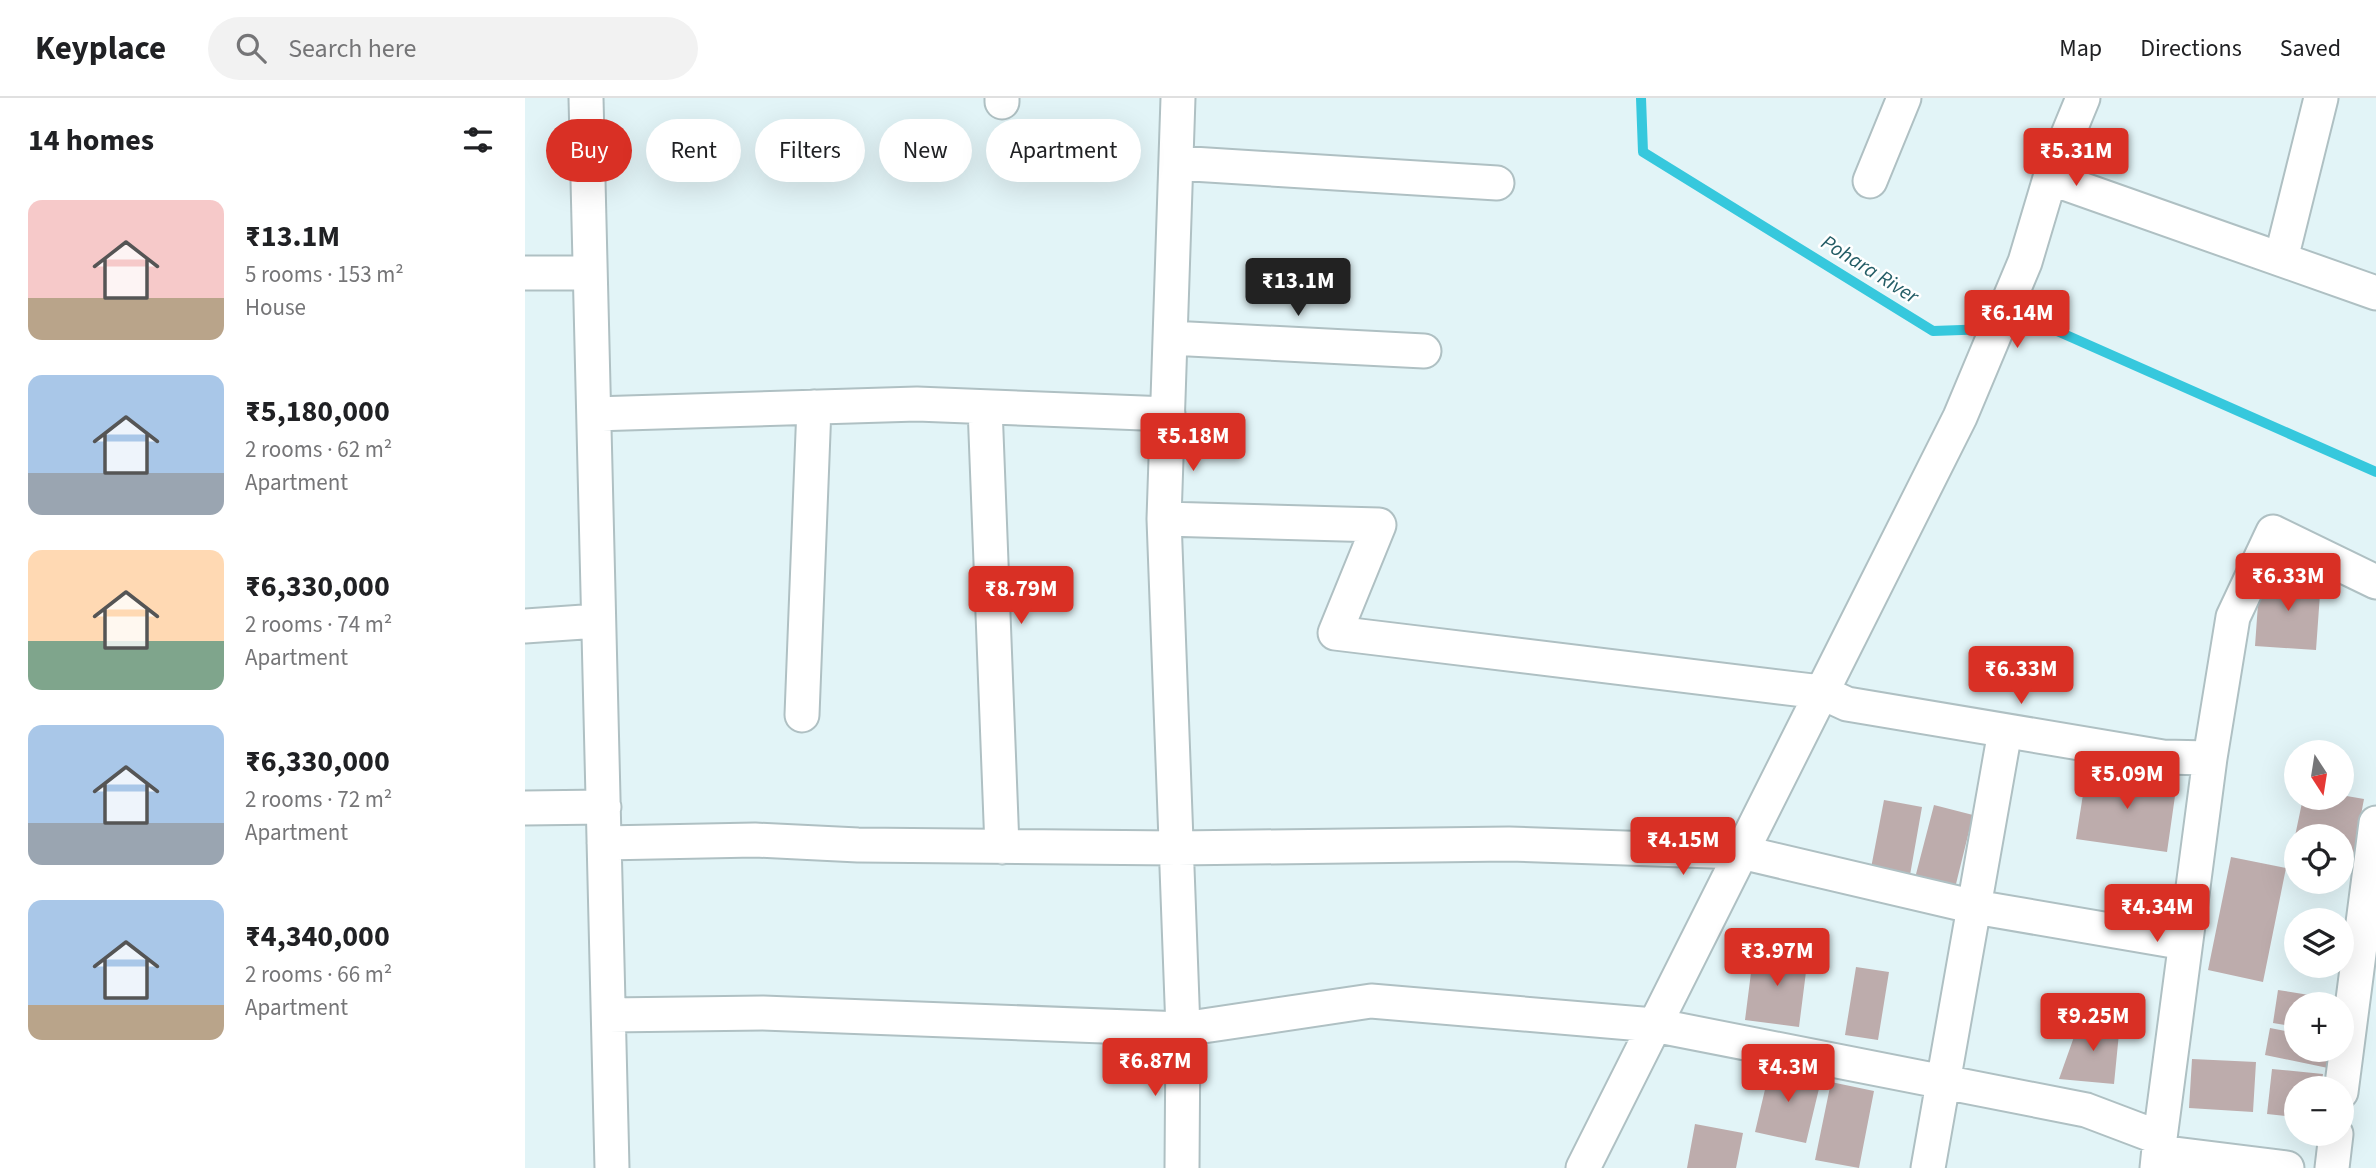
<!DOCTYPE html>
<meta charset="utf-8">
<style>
:root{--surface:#fff;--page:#f2f2f2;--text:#202124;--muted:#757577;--line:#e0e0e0;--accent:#d93025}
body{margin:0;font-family:"Source Sans 3",sans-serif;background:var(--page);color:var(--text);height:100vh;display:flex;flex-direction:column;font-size:26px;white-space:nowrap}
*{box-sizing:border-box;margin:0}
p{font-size:23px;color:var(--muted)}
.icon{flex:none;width:38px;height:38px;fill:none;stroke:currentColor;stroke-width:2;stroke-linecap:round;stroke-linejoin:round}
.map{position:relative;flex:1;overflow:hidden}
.panel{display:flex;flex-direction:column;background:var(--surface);width:525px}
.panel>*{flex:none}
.guide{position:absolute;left:21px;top:21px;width:665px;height:63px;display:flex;gap:14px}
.needle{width:46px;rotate:168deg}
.controls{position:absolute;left:1759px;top:642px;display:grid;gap:14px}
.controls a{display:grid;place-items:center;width:70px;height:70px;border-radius:50%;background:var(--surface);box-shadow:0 7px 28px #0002;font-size:35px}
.price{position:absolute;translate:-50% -60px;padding:0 16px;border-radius:7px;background:var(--accent);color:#fff;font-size:23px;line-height:46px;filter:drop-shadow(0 2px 4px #0008)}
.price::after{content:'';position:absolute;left:50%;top:42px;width:21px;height:16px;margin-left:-10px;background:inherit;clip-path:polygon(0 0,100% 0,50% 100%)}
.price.current{background:#222;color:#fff}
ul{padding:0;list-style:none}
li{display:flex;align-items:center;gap:21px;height:175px;padding:0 28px}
li span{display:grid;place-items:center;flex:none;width:196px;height:140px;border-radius:14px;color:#555}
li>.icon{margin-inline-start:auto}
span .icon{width:84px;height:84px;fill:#fffc;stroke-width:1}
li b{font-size:30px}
h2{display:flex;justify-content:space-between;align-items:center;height:84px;padding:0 28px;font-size:30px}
.tag{padding:0 24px;border-radius:32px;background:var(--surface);box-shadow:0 7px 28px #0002;font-size:24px;line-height:63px}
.tag.current{background:var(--accent);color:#fff}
header{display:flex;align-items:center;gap:42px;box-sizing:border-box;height:98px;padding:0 35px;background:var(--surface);border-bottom:2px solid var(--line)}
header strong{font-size:33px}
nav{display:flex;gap:38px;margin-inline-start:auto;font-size:24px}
.search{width:490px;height:63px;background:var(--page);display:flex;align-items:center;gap:18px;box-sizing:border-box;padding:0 24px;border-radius:38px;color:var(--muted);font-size:26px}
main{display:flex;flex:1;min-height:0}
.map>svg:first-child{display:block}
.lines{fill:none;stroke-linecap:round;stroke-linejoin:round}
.stream{stroke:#36c8dd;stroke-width:10}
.building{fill:#bdacac}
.minor-casing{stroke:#afc0c3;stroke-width:37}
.minor{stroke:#fff;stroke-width:33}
.labels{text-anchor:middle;stroke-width:5;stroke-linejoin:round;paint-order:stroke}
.water-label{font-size:21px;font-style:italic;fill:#245d66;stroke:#fff}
</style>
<header>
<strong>Keyplace</strong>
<div class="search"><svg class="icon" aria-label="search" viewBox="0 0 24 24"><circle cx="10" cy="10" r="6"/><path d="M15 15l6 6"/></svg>Search here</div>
<nav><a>Map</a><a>Directions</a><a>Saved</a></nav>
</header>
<main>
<section class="panel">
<h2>14 homes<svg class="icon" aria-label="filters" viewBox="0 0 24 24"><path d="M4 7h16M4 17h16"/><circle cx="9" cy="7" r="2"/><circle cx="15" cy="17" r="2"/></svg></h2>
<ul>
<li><span style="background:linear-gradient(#f6c9c9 70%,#b9a48a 0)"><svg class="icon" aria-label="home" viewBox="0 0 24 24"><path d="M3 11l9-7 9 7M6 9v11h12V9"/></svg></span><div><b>₹13.1M</b><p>5 rooms · 153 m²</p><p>House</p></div></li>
<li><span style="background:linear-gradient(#a9c7e8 70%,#9aa5b1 0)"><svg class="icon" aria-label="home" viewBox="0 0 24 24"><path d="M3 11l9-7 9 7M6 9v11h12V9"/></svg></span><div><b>₹5,180,000</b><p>2 rooms · 62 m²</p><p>Apartment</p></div></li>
<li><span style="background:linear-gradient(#ffd9b3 65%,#7fa58c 0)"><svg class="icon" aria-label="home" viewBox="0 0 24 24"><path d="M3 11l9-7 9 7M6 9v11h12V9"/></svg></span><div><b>₹6,330,000</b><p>2 rooms · 74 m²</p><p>Apartment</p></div></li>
<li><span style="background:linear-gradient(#a9c7e8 70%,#9aa5b1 0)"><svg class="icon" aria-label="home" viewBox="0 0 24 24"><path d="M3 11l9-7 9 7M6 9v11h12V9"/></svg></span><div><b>₹6,330,000</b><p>2 rooms · 72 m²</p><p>Apartment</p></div></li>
<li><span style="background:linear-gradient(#a9c7e8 75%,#b9a48a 0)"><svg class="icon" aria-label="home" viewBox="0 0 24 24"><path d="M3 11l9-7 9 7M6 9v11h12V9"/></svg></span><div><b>₹4,340,000</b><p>2 rooms · 66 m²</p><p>Apartment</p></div></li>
</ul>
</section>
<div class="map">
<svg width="1851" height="1070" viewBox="0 0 1851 1070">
<rect width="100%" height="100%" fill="#e2f4f7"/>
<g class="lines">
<path class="stream" d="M1116,0L1118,54L1408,233L1465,231
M1480,231L1523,229L1851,374"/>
</g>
<path class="building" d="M1735,478L1796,482L1791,552L1730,548Z
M1562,671L1652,684L1642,754L1551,741Z
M1816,697L1839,701L1825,775L1816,774V738H1770L1778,700H1816Z
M1359,702L1397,709L1385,777L1346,770Z
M1409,707L1448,717L1430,790L1390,780Z
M1770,740L1771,741V765L1765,764Z
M1706,759L1761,770L1738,884L1683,872Z
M1229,851L1283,858L1274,929L1220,922Z
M1331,869L1364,874L1353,942L1320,937Z
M1753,892L1815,902L1814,906H1771V929L1748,925Z
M1555,922L1595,925L1589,986L1534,981Z
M1745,930L1771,935V952H1807L1803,970L1740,957Z
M1667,961L1731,964L1728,1014L1664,1010Z
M1246,966L1297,978L1281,1045L1230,1034Z
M1747,971L1798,976L1796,990H1771V1019L1742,1016Z
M1306,984L1349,993L1334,1070L1290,1062Z
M1170,1026L1218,1035L1211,1070H1162Z"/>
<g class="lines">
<defs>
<path id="minor" d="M61,0L87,1070
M653,0L639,421L658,931L657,1070
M477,4V0
M651,65L972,85
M1525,80L1851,195
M1345,83L1379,0
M1756,161L1796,0
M0,175H65
M645,240L899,253
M460,309L477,749
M69,316L392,306L643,316
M639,421L854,427L810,535L1296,594L1322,606L1638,659L1685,660
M0,528L73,523
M277,617L289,309
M0,710L79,709
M79,745L230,742L333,747L652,750L984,746L1216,754L1450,809L1660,845
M84,917L238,915L658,931L846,903L1129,927L1561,1012L1635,1040L1632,1070
M1816,994L1851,725
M1635,1040L1685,660L1708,519L1748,434L1851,484
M1634,1054L1762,1070
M1058,1070L1435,319L1500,164L1525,80L1558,0
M1403,1070L1480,633
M1807,1070L1811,1036"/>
</defs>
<use href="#minor" class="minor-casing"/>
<use href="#minor" class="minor"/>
</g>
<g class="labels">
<g class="water-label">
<text transform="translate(1345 171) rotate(32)" y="7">Pohara River</text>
</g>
</g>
</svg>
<div class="controls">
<a><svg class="needle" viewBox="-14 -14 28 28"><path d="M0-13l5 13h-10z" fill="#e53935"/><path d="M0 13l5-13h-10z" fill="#757577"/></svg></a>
<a><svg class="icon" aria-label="locate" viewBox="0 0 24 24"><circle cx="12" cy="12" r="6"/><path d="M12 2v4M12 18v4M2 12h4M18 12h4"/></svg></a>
<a><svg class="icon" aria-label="layers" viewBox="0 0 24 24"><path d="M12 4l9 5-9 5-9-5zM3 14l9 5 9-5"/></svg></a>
<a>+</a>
<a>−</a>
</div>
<b class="price" style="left:1551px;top:90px">₹5.31M</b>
<b class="price current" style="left:773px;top:220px">₹13.1M</b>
<b class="price" style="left:1492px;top:252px">₹6.14M</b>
<b class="price" style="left:668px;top:375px">₹5.18M</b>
<b class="price" style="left:1763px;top:515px">₹6.33M</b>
<b class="price" style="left:496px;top:528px">₹8.79M</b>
<b class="price" style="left:1496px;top:608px">₹6.33M</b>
<b class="price" style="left:1602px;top:713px">₹5.09M</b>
<b class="price" style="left:1158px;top:779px">₹4.15M</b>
<b class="price" style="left:1632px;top:846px">₹4.34M</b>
<b class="price" style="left:1252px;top:890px">₹3.97M</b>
<b class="price" style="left:1568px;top:955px">₹9.25M</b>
<b class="price" style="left:630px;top:1000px">₹6.87M</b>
<b class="price" style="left:1263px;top:1006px">₹4.3M</b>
<div class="guide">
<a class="tag current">Buy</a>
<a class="tag">Rent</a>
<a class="tag">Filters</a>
<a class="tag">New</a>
<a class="tag">Apartment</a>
</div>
</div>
</main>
